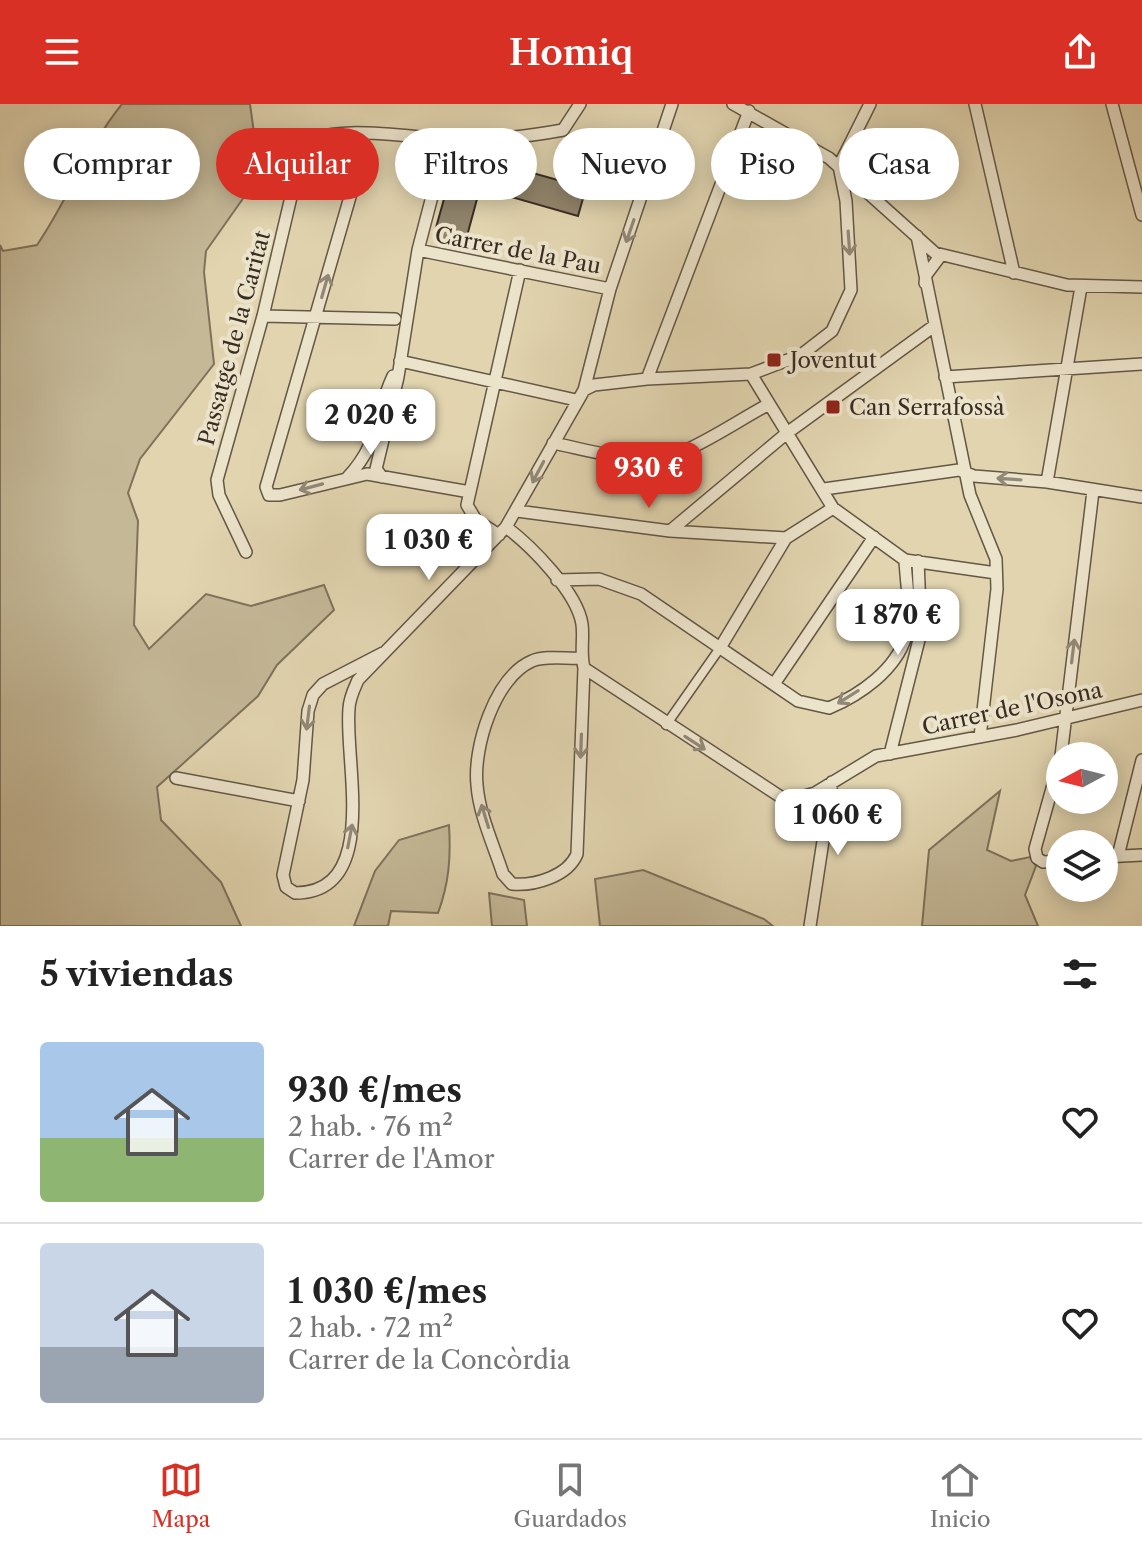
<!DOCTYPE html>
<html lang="es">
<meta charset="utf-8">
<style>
:root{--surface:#fff;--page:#f2f2f2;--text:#222;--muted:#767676;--line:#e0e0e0;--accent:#d93025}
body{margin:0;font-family:"Libre Caslon Text",serif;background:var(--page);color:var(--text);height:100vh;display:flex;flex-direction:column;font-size:30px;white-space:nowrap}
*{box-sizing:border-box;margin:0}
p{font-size:26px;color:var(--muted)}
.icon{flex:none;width:44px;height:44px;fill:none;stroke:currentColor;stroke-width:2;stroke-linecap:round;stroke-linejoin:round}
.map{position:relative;height:822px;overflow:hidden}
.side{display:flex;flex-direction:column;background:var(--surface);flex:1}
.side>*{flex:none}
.banner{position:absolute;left:24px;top:24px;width:1094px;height:72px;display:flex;gap:16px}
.needle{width:52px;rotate:263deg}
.fabs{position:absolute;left:1046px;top:638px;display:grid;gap:16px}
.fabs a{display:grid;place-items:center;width:72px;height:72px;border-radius:50%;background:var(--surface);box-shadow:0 4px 20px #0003;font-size:40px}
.price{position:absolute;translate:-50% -68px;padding:0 18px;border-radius:16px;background:#fff;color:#222;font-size:26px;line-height:52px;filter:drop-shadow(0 2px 4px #0008)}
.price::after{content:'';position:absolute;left:50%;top:48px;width:24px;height:18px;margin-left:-12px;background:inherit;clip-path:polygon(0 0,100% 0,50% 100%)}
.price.selected{background:var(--accent);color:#fff}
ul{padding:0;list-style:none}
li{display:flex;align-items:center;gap:24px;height:200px;padding:0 40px}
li+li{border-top:2px solid var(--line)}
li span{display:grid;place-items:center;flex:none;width:224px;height:160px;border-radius:8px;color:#555}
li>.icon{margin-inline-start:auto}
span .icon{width:96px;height:96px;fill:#fffc;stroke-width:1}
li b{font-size:34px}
h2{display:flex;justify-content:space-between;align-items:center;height:96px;padding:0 40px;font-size:34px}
.tag{padding:0 28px;border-radius:36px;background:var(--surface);box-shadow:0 4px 20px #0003;font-size:28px;line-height:72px}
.tag.selected{background:var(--accent);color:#fff}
header{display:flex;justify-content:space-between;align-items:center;height:104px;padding:0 40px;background:var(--accent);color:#fff;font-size:36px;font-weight:600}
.tabs{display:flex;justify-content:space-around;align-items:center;height:112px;border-top:2px solid var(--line);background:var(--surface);font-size:22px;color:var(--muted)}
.tabs a{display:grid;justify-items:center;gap:4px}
.tabs .selected{color:var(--accent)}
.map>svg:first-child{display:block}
.green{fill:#c4b897;stroke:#7e725d;stroke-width:2}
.building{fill:#90846c;stroke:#392d23;stroke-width:2}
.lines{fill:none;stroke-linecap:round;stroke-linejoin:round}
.pedestrian-casing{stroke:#635746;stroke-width:11}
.minor-casing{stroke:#635746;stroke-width:14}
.pedestrian{stroke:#ece3cb;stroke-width:8}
.minor{stroke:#ece3cb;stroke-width:11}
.oneway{stroke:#928877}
.poi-dot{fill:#8f2418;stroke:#ece3cb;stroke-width:3}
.labels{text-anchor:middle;stroke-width:8;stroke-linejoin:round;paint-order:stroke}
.street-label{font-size:22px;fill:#392d23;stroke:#ece3cb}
.poi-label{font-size:22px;fill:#392d23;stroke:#ece3cb;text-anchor:start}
</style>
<header><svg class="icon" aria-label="menu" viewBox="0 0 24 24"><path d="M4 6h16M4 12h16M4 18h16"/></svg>Homiq<svg class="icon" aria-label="share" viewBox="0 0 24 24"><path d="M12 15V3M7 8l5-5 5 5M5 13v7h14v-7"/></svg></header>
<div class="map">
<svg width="1142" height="822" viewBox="0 0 1142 822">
<rect width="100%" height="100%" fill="#e1d4af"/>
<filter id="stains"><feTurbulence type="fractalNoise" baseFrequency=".0025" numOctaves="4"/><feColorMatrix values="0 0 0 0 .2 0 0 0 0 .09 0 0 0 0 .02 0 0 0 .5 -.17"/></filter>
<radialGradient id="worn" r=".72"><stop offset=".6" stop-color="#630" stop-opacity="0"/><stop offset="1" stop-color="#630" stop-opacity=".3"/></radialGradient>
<path class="green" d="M122,0H250L257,51L254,79L206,147L204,168L214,260L140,355L128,389L138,417L134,521L149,545L206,490L251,502L324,481L334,506L277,561L258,592L157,683L161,716L221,778L241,822H0V141L3,147L37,141C68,96 87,43 122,0Z
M1000,687L987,746L1011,757L1030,753L1036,762L1025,791L1038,822H922L929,746Z
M449,721C451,754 449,779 438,809L391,807L388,822H354L375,767L399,736Z
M643,766L764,815L773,822H600L595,775Z
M489,789L524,796L527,822H492Z"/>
<path class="building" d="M483,55L586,84L578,112L480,84L464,143L440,136L442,129L435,127L453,63L462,65L463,61L480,66Z"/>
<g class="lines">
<defs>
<path id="pedestrian" d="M666,621L720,544"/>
<path id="minor" d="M733,0L829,54L935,149L1067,181L1142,183
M975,0L1014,169
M1112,0L1142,111
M363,31L352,86L266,383L269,391H280L367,370L470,388
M917,132L970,391L996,455L997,485L980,633
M418,146L610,185
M925,179L926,171L941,151
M263,212L395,215
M400,257L576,296
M751,270L833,404L905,456L996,469
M945,273L1142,260
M647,275L749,7
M584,286L594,281L647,275L751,270L801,251L832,227L851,186L846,97L839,62L870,0
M553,339C593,347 643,364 682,348C712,335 741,315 769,300
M382,373L376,365L398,273L418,146L447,35
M347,374C381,338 374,312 393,272
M1047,378L1081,183
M824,385L959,366L974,372L1047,378L1142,393
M517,407L670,427L786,434
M506,423C531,442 577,488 582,520C584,535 580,548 584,564L577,750C568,772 535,782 512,780L503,770C494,742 479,710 477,681C473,643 495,573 532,557C545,551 567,555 582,554
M670,427L787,329L934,222
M499,431L476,416L467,401L520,166
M246,448L219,391L217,376L263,212L303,42C324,18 414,34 446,35C485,37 525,33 563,26L580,0
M557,476L599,475L641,490L798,597L829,604C860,591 896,566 906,532C912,511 906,479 905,456
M720,544L786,434L833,404
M383,549L323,580L313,591L308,607L303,676L283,771L286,783L295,789C381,789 344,657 349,605C349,595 354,585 358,576L506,423L584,286L610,185L672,0
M584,564L787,697L815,689L876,652L1017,626L1142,596
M774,580L874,433
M890,650L921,528L918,457
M1061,652L1093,387
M1060,656L1035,745L1037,754L1043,758L1060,757
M176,674L299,697
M1118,752L1142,656
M1104,753L1142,751
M810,822L832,678"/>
</defs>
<use href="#pedestrian" class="pedestrian-casing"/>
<use href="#minor" class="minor-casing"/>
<use href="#pedestrian" class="pedestrian"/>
<use href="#minor" class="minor"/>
</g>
<defs><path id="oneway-shaft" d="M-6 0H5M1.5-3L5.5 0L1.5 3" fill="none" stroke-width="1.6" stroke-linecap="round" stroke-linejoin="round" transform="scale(2)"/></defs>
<g class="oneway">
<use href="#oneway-shaft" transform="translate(630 127) rotate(109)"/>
<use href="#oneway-shaft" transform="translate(849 139) rotate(86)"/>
<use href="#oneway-shaft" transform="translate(325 182) rotate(-74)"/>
<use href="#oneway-shaft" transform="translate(538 368) rotate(118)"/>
<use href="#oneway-shaft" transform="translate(1009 375) rotate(-176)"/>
<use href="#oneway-shaft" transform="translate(311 383) rotate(165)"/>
<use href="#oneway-shaft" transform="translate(1073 547) rotate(-83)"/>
<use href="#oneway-shaft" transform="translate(848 593) rotate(148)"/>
<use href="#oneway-shaft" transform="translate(308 614) rotate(97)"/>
<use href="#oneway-shaft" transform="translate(695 639) rotate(33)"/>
<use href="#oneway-shaft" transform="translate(581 642) rotate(92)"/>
<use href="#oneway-shaft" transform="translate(485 712) rotate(-107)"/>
<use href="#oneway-shaft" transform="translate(350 732) rotate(-79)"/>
</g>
<g class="poi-dot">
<rect x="766" y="248" width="16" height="16" rx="4"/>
<rect x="825" y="295" width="16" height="16" rx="4"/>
</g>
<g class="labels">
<g class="street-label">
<text transform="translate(518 146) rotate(11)" y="8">Carrer de la Pau</text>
<text transform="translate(234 234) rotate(-75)" y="8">Passatge de la Caritat</text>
<text transform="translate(1012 604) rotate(-12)" y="8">Carrer de l'Osona</text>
</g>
<g class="poi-label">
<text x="790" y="264">Joventut</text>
<text x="849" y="311">Can Serrafossà</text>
</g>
</g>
<rect width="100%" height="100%" filter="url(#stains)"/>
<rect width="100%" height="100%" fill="url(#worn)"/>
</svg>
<div class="fabs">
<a><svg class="needle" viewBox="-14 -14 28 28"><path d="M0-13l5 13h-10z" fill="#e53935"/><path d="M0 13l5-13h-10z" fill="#767676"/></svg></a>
<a><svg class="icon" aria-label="layers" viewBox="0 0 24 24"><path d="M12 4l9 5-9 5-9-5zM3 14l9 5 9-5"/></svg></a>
</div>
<b class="price" style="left:371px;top:353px">2 020 €</b>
<b class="price selected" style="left:649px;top:406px">930 €</b>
<b class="price" style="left:429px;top:478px">1 030 €</b>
<b class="price" style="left:898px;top:553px">1 870 €</b>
<b class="price" style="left:838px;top:753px">1 060 €</b>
<div class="banner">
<a class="tag">Comprar</a>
<a class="tag selected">Alquilar</a>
<a class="tag">Filtros</a>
<a class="tag">Nuevo</a>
<a class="tag">Piso</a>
<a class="tag">Casa</a>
</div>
</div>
<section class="side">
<h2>5 viviendas<svg class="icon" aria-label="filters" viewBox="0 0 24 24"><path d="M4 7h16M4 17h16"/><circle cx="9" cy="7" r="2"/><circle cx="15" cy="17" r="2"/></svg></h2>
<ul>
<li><span style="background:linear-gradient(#a9c7e8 60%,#8fb573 0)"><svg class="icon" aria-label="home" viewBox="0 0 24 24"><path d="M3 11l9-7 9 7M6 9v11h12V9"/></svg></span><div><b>930 €/mes</b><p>2 hab. · 76 m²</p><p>Carrer de l'Amor</p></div><svg class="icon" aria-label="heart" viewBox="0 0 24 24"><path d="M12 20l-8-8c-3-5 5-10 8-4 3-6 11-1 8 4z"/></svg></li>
<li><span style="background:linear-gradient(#c9d6e8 65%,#9aa5b1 0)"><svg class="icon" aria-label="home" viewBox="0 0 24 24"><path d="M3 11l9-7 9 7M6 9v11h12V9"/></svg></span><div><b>1 030 €/mes</b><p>2 hab. · 72 m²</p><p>Carrer de la Concòrdia</p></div><svg class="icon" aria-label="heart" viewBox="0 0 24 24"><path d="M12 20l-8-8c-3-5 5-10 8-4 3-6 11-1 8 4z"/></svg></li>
</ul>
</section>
<nav class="tabs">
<a class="selected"><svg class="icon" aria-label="map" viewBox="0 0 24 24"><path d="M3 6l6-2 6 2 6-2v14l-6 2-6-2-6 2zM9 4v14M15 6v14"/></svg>Mapa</a>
<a><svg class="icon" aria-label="saved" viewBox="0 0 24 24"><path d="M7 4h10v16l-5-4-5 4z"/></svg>Guardados</a>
<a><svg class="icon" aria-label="home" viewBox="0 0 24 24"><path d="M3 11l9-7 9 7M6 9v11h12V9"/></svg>Inicio</a>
</nav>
